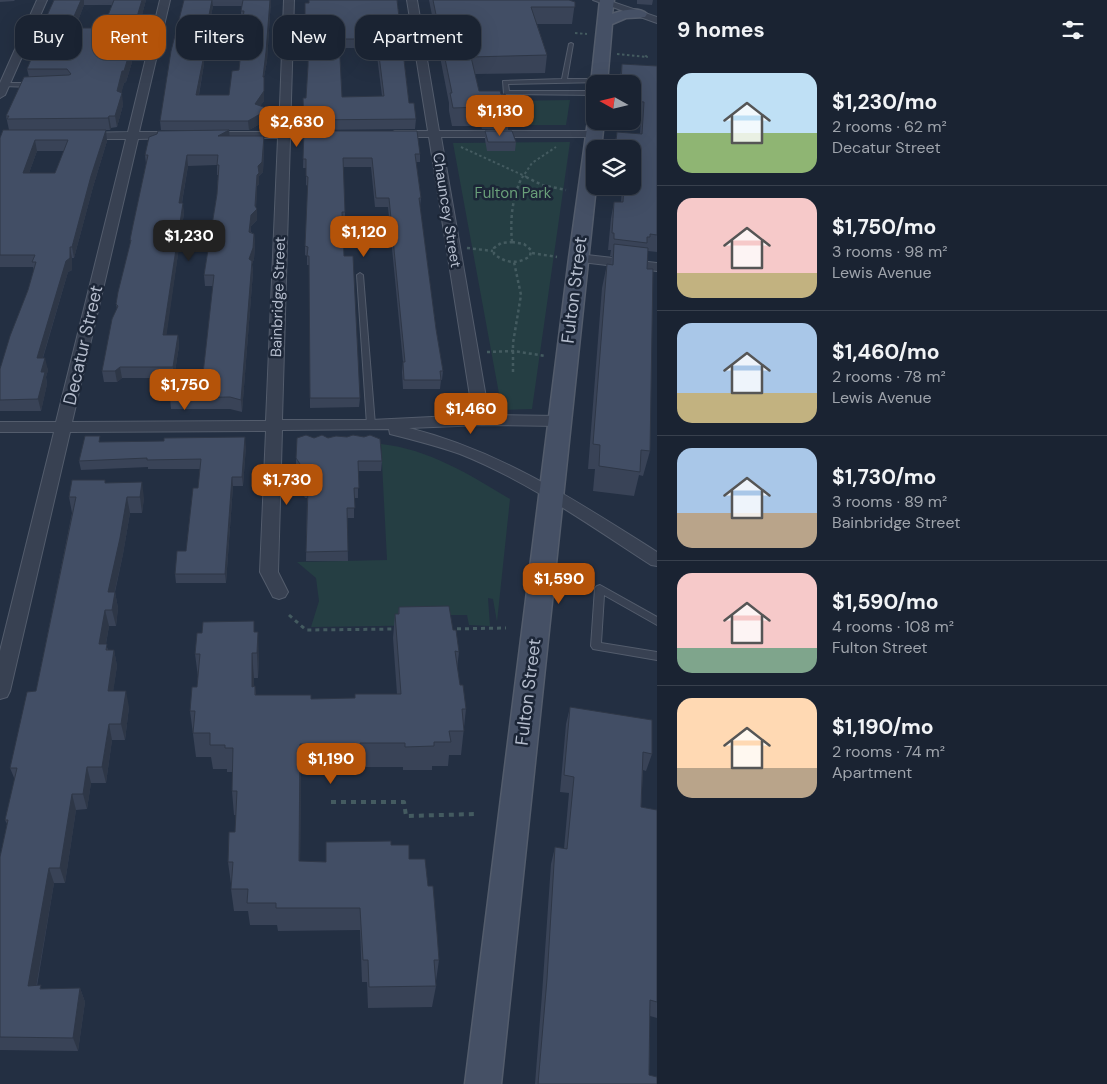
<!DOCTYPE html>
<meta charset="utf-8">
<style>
:root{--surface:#1a2332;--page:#232b3a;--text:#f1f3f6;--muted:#9fa4ac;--line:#38404d;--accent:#b45309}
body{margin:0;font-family:"DM Sans",sans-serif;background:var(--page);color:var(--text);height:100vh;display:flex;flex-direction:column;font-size:19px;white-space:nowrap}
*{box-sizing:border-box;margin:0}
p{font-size:16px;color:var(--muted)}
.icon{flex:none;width:28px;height:28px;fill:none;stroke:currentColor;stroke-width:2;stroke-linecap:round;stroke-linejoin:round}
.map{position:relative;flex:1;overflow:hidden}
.details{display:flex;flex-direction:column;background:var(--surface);width:450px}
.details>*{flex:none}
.guide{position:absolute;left:15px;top:15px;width:475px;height:45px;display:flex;gap:10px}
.needle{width:32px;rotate:278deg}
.fabs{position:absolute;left:586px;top:75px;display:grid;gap:10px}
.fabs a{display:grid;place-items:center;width:55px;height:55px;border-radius:10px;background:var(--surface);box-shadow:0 5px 20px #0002,0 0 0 1px var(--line);font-size:25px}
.price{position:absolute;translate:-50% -42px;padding:0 11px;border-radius:10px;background:var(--accent);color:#fff;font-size:16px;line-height:32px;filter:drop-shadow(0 1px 2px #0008)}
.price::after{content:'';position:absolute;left:50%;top:30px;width:15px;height:11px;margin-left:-8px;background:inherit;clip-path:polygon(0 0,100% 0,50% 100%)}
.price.active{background:#222;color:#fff}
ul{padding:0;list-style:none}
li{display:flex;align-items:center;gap:15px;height:125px;padding:0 20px}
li+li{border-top:1px solid var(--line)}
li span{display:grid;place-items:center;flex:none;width:140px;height:100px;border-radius:15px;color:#555}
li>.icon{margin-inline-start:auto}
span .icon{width:60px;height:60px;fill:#fffc;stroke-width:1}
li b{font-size:21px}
h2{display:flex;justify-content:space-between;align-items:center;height:60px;padding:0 20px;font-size:21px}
.chip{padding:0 18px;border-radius:15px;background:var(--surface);box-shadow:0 5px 20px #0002,0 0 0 1px var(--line);font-size:18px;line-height:45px}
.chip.active{background:var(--accent);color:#fff}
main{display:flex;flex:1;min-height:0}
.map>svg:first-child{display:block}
.green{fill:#253e43}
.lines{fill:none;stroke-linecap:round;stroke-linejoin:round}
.service-casing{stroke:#535c6c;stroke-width:2}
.minor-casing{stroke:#535c6c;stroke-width:2}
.secondary-casing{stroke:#535c6c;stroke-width:3}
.path-far3{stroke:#445b60;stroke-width:2;stroke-dasharray:2.5 2.5;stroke-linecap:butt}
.path-far2{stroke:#445b60;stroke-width:2.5;stroke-dasharray:3 3;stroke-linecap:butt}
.path-far1{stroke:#445b60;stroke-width:3;stroke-dasharray:4 4;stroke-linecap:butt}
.path{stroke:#445b60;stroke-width:4;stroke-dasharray:5 5;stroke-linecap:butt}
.service{fill:#384152;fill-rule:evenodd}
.minor{fill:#384152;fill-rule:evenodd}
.secondary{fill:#455065;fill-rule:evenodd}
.wall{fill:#394357;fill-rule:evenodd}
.shaded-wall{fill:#2e3747}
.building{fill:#424e65;stroke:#2e3747;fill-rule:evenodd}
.labels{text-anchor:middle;stroke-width:5;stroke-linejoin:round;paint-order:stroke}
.far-park-label{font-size:15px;fill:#699f79;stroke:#1c2637}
.far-street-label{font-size:15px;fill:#b4bccc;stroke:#1c2637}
.street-label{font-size:18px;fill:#b4bccc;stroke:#1c2637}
</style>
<main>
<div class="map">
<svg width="657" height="1084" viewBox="0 0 657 1084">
<rect width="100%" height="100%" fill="#232f42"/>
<path class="green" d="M570,100L566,125H507L501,101Z
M570,142L532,409L502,410L453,143Z
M381,444C429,449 470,475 510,499L497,622L493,599L488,598L490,626L469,625L467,615H445L446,625L311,627L319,601L316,578L297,562L387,560Z"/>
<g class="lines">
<defs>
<path id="service" d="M571,43L573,44L567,79H600L602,80V82L508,84L509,91H595V95L504,94L503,81L562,79L569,44Z
M5,83H32L35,85L32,87L3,86L2,85Z
M360,273L363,275L375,425L371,427L367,425L357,275Z
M600,585L657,617V625L604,595L601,643L657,652V660L593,649L591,646L595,588L597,586Z"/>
<path id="minor" d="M37,0H47L5,95L0,98V83Z
M160,0H170L139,132H174L180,135L174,138L138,139L72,422L266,421L278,138H205L199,135L205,132H279L284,0H294L290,132H327L333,135L327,138H290L282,420H371L473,415L429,137H395L389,134L395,131H428L407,0H417L439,131H594L600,134L594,137H441L489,415L559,416L565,417L567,421L565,425L559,426L482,425L409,428C501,451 578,502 657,552V566L651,565C589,525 528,481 460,454C437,446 414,440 390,434L389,429L282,430L278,572L288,592L285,597L279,599L273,597L260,572L266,431L70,432L10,691L7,697L0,699V651L54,432H0V422H56L126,139H83L77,136L83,133L128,132Z
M593,0H607L657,17V23Z
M578,254L657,263V271L573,261L571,258Z"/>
<path id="secondary" d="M600,0H614L612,14C622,10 639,6 647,14L645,17L626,18L612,24L607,84H595V88L591,84Z
M595,116V121H604L601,149H595L596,186L501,1084H465L569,258L588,121L590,118Z"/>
</defs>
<use href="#service" class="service-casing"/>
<use href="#minor" class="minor-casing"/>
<use href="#secondary" class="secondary-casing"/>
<path class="path-far3" d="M575,33L587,34
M617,54L647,57L645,55
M461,147L529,178
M522,178L532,163L556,147"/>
<path class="path-far2" d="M526,177L542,185L566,190
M512,242C510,219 512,198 522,177
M512,242L524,244L531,250L530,256C518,265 505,263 494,254V248L501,243Z
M467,248L493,251
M532,253L557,257
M487,352L513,351L546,356
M513,372V343L521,295L514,262"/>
<path class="path-far1" d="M289,615L306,630L398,629
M449,629L506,628"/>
<path class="path" d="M331,802H404L406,816L476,814"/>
<use href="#service" class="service"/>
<use href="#minor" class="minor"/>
<use href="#secondary" class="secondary"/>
</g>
<path class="wall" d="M0,0H15L14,1L0,2Z
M54,0H146L131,55L132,62L126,82L124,83L121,93L123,105L117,127L111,128L110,130H106L107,141L93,187L74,258H72V270L68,272L43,358L48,370L46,377L47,384L41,411H0V369L28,290L34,270L33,267H0V138L9,130L6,116L29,77L27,69L38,44L37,38ZM84,5H112L103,28H75ZM37,151H64L55,173H29Z
M184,0H271L267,61L264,77V101L260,106L269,119L249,130H229L230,136H264V146L263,172L259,176V184L257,186L256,208L257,220L251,226V232L254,234L255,244L254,259L252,264L253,272L242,412L230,409H171L170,398L202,383L213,286H205L204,275L217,194L218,175H217V165L188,166L182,203L184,213L166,335H178L179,346L174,378H122L117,382H104L102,371L117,309L116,304L130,244V240L146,164L145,155L215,130H161L160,121ZM213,6H242L241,11V20H242L241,31V40H242L239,70L229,95H199L204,64L203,55Z
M397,0L409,103L416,119L415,129L304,130L303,98H306L308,66V29H305V3ZM339,48H376L382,96L342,97Z
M429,0H569L575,2L572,24H537L547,55L545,73L475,74L479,91L510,111L508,130L482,129L481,126H452L449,111V103Z
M637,0H653L652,5L637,4Z
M622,64L657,66V252L648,251L650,451L643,476L639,475L634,496L593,491L595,469H588L602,288L607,264L610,265L612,256H610L611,250H608L611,218L614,202H621L622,189L610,188L611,186H632V149H614V147L617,132L640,134L641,117L632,116V84H619Z
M304,131L420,154V162H416L421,198L420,207L436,329L443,371L442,380H441L440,389H403L402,372L403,362L388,207H375L371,167H343L345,212V221H343L344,256L360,398L359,407L310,408L309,265H307V256L305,255V246L308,186L306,185V168H303Z
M485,131L516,142L515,151H487L485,140Z
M101,442L246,446L243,486H233L226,583H176L175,574L186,551L198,488L200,469H148V467L81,470L79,461Z
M296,458L382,461L381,471H358V498H354V518H347L348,561H306L307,498H305L303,494V489H300V473L296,468Z
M105,480V483L144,498L142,513H130L123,554L115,592L118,608L116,626H109L106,644L108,650H114L117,666L113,691L129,707L125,740H112L106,783H91L87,809L76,810L65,883H54L37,986L42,989L80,988L85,1002L78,1051L0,1050V857L7,824L5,820L15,780L10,768L36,691L72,513L69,497Z
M399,607L453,630L459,652L457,669L460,685L466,709L461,755H449L448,766H432V770H403V767H360V771H329V768H301L300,861L326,862L391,845L409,859L428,886L439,960L436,981H435L436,986L432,1007L368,1008L367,982H362L360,930L278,931L277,925H250L248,911H234L231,889V884L228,862L235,832L236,815H234L232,791V772H227V769H213L211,757H196L190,711L197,687L198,677L195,654L255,632L259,657L258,678H254V686H255L256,695L311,699L355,698V694H397L393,638L395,614H398Z
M570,707L652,754L646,771L643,770L641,807L657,810V1018L650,1016L649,1075L657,1084H535L542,994L551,864L555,847L564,849L569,793L560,792L566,724Z"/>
<path class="shaded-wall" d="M81,0H84V5L71,39L69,28Z
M142,0H146L131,55L132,62L126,82L124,83L119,103L117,91L127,50Z
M212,0L213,6L201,64V55Z
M270,0H271L267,61L264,77V101L255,113V104L263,77Z
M204,55V64L197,104L196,95Z
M122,93L123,105L117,127L115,116Z
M269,109V119L249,130L248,121Z
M109,116L111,128L110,130L108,118Z
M106,130L107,141L93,187L74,258L72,247L91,176Z
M229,130L230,140L218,136Z
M264,136V146L263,172L259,176V184L257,186L256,210L257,209V220L251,226L250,243L249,232L251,215L255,206L258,166Z
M35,140L37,151L25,184L23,173Z
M187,155L188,166L180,213L179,203Z
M183,203L184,213L165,346L163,335Z
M254,234L255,244L254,259L252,264L253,272L242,412L241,400L249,259Z
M70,247L72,258V270L68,272L39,370L37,358Z
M178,335L179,346L174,378L173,367Z
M45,358L48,370L46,377L47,384L41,411L38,399L41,372Z
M120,367L122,378L117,382L115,371Z
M245,437L246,446L243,486L242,477Z
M232,477L233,486L226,583L225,574Z
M142,482L144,498L142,513L140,497Z
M127,497L130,513L123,554L111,608L108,592Z
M115,592L118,608L116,626L112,610Z
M105,610L109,626L103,660L99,644Z
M258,632L259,657L258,678L257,653Z
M114,650L117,666L111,707L108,691Z
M252,653L254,678V711L252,687Z
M126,691L129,707L125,740L121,724Z
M109,724L112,740L106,783L102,767Z
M300,744L301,768L300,884L299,861Z
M87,767L91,783L87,809L83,794Z
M72,794L76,810L65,883L60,868Z
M49,868L54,883L34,999L28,986Z
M80,988L85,1002L78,1051L73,1038Z"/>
<path class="building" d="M54,0H81L69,28H103L114,0H142L127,50L130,51L124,71H122L117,91L122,93L115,116H109L108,118L7,119L9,116H6L24,77L69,75L71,74L67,69H27L40,38H37Z
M184,0H212L201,55H204L196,95H229L232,71L239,70L243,31H241L244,11H241L243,0H270L266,52L263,77H264V91L255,104L269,109L248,121H160L171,51Z
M309,0H397L409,103H414L416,119L304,120L303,98H306L308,66L309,20H305V3H309ZM339,39H377L384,96L342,97Z
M433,0H569L575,2V7H531L547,55L471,57L479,91H500L501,94H505L510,111H484L483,107L453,108L450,93H452Z
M622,64L657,66V235L650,234V237H647V243L614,239V233H612L614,202H623L624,186H632V149H615L617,132L642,134L644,102L632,101V84H621Z
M3,130H106L91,176L72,247H70V258L66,261L37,358H45L41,372H45L38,399L0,400V369L10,336L28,290L36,262H32L35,255H0V138ZM35,140H68L55,173H23Z
M229,130L218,136H264L262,162L258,166L259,173L257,175L255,206L257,209L251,215L249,232L254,234L253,248L249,259L252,261L241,400L230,397L170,398L172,383H202L214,275H204L217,194L219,165H217L218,155H187L179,203H183L163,335H178L173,367H120L115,371H102L112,319L118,306L116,304L118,292L131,240H130L133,225L148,155H145L149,137L157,134L158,131Z
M304,131H417L420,154H415L421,198H419L436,329L443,371H440L441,380H404L403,362H405L389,198H376L372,158H343L345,212H342L344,256H353L360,398H310L309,256H307L308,247L305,246L308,177L306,176V159H303Z
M485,131H512L516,142H488Z
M614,244L648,248L647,269H653L650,451L641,450L640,472L599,466L600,445L593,444L607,264L613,265Z
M306,435L314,438L322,435L328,438L336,436L347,437L353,435L364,437L370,435L380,439L382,461H358L359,488H354L355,508H347L348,551L306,552L308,489H305L303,484V479H300V464L296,458L297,438Z
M85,436H100L99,442L164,441V438L245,437L242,477H232L225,574H175L177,551H186L193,488H198L201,459L147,460V458L79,461Z
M72,480H105V483L142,482L140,497H127L120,538L108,592H115L112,610H105L99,644H107L106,650H114L108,691H126L121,724H109L102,767H87L83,794H72L60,868H49L28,986L41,985L40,989L80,988L73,1038L0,1037V857L8,820H5L17,768H10L27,692L36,691L76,497H69Z
M449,606L453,630H456L459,652L455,651L460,685H463L466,709H462L464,731H449L451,742H434V746L405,747V743H360V747H329V744H300L299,861L326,862V842L391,841V845H409V859H425L428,886H433L437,933L439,960H434L436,986L369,987L368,960H363L360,908H276V903H247L248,889H231L233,862H228L229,832H235L237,791H232L233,748H225V745H210V733H193L195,711H190L192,687H197L200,654H195L197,633H202L203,622L254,621V632H258L257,653H252V687L255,686V695H311V699L355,698V694H401L395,614H399V607Z
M570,707L652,720V754L643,752L641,807L657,810V1002L650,1000L649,1075L657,1077V1084H538L547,979L555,847L567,849L574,777L564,775Z"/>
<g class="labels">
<g class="far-park-label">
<text x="513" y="198">Fulton Park</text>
</g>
<g class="far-street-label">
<text transform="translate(447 210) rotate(81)" y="5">Chauncey Street</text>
<text transform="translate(278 297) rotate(-88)" y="5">Bainbridge Street</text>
</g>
<g class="street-label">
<text transform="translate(574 290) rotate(-83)" y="6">Fulton Street</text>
<text transform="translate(83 345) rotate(-77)" y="6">Decatur Street</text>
<text transform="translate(528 692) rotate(-83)" y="6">Fulton Street</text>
</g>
</g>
</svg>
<div class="fabs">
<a><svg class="needle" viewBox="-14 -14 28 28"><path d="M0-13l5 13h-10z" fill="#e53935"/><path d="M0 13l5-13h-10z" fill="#9fa4ac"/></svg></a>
<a><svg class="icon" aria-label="layers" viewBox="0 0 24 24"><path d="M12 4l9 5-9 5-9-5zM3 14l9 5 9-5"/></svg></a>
</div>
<b class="price" style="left:500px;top:137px">$1,130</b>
<b class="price" style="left:297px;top:148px">$2,630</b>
<b class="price" style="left:364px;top:258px">$1,120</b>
<b class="price active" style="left:189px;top:262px">$1,230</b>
<b class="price" style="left:185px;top:411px">$1,750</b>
<b class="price" style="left:471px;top:435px">$1,460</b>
<b class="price" style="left:287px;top:506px">$1,730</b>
<b class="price" style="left:559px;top:605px">$1,590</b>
<b class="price" style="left:331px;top:785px">$1,190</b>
<div class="guide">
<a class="chip">Buy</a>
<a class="chip active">Rent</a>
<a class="chip">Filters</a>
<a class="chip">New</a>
<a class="chip">Apartment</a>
</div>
</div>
<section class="details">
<h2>9 homes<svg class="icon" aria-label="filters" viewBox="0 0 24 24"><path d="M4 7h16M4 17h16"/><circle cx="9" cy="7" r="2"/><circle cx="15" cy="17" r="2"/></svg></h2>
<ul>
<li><span style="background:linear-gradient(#bfe0f5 60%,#8fb573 0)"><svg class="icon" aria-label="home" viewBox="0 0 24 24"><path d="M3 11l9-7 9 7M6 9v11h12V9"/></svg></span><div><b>$1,230/mo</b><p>2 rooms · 62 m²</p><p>Decatur Street</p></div></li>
<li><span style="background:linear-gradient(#f6c9c9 75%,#c2b280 0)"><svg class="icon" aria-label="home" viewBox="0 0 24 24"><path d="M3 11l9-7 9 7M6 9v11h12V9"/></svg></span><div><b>$1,750/mo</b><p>3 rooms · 98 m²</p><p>Lewis Avenue</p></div></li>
<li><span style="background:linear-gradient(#a9c7e8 70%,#c2b280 0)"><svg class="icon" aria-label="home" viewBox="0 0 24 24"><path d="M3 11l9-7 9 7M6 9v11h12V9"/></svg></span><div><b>$1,460/mo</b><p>2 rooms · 78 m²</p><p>Lewis Avenue</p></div></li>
<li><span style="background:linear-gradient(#a9c7e8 65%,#b9a48a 0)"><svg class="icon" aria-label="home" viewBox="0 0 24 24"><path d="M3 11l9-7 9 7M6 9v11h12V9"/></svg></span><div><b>$1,730/mo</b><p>3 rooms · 89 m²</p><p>Bainbridge Street</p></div></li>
<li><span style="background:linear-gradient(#f6c9c9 75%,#7fa58c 0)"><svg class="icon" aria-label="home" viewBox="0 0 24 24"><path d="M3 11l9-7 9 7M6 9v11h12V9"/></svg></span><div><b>$1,590/mo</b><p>4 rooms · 108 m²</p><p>Fulton Street</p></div></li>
<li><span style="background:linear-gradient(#ffd9b3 70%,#b9a48a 0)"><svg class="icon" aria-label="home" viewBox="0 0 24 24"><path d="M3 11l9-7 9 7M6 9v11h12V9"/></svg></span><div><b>$1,190/mo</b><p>2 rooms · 74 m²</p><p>Apartment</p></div></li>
</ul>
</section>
</main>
